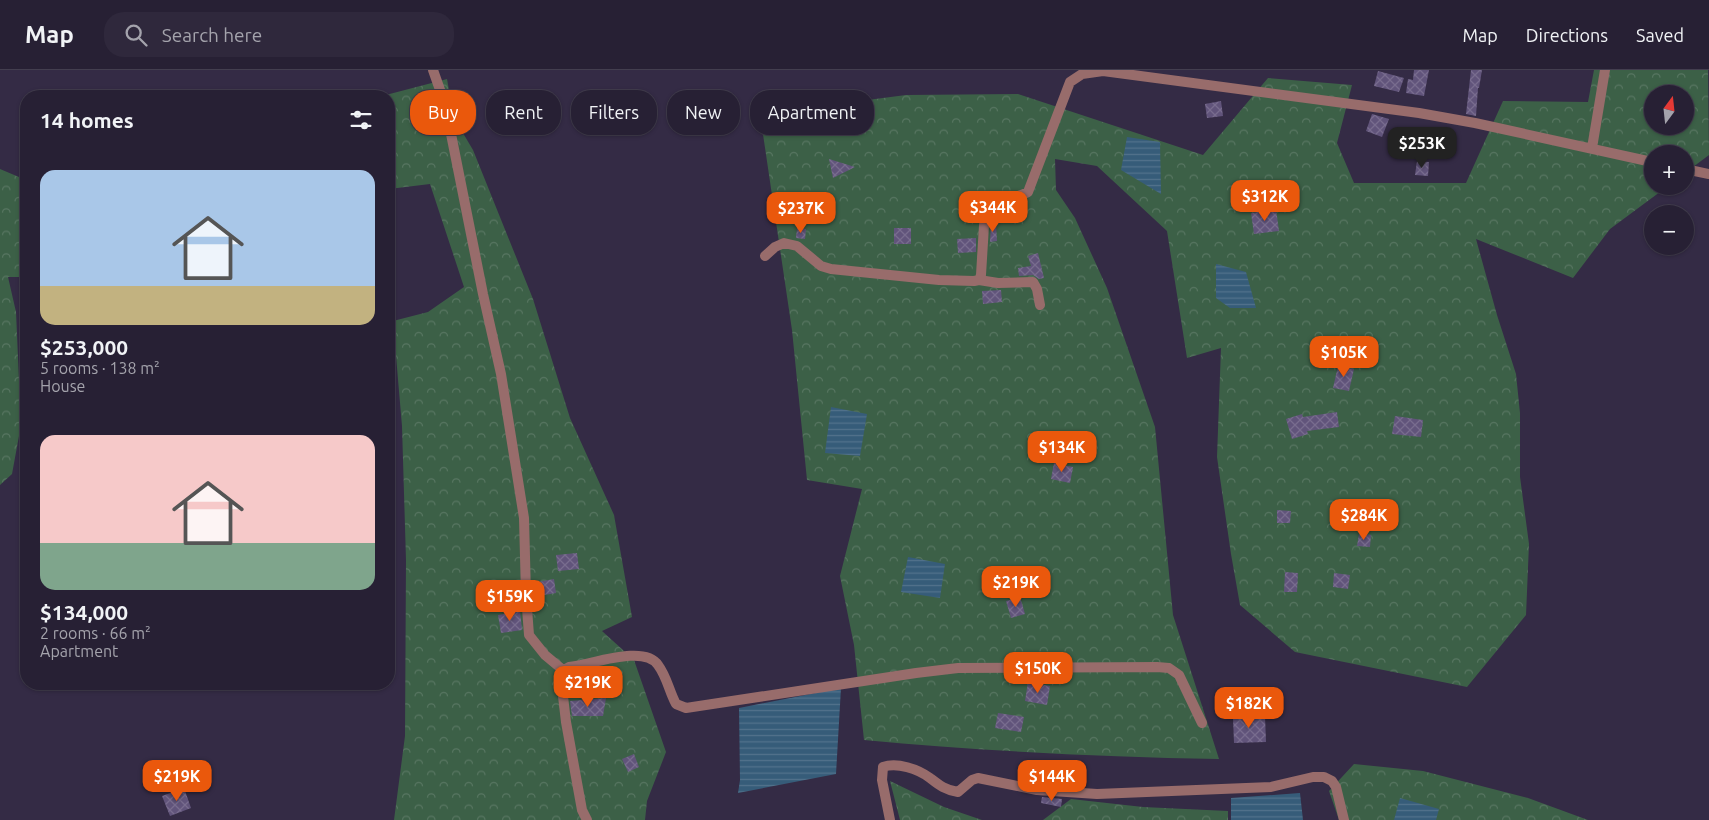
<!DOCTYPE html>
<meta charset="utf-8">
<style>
:root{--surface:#272034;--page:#2f283c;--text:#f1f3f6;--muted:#a4a3ac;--line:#433e4f;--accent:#ea580c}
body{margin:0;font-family:Ubuntu,sans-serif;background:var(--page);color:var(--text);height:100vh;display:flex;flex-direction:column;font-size:19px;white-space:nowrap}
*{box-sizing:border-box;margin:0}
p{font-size:16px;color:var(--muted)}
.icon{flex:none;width:28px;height:28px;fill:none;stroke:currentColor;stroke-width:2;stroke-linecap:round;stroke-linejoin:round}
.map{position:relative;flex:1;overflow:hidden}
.panel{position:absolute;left:20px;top:20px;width:375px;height:600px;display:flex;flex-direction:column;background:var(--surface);border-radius:20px;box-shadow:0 1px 4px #0004,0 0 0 1px var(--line)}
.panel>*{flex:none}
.top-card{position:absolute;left:410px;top:20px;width:475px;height:45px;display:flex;gap:10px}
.needle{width:32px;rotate:15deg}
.fabs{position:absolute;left:1644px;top:15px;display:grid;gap:10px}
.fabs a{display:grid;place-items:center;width:50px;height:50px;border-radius:50%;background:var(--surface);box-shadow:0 1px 4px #0004,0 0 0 1px var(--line);font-size:25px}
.price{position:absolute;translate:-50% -42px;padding:0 11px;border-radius:10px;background:var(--accent);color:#fff;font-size:16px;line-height:32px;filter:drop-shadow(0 1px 2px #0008)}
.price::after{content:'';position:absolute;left:50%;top:30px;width:15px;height:11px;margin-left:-8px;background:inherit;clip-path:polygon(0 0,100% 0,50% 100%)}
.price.current{background:#222;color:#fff}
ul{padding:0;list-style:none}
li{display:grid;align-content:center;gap:10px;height:265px;padding:0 20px}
li span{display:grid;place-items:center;height:155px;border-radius:15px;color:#555}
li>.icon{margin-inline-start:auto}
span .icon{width:90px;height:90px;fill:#fffc;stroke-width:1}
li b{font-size:21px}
h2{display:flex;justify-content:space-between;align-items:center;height:60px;padding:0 20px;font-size:21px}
.chip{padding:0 18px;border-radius:20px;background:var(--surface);box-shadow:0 1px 4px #0004,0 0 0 1px var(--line);font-size:18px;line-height:45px}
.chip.current{background:var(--accent);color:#fff}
header{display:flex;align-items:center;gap:30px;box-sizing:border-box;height:70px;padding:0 25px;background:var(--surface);border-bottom:1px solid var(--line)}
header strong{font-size:24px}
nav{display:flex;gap:28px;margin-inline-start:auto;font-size:18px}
.search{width:350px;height:45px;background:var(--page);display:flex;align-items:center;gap:12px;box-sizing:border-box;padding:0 18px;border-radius:20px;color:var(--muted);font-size:19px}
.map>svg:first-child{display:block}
.forest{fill:url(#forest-crowns);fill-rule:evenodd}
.water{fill:url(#water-rules)}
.building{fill:url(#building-cross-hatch)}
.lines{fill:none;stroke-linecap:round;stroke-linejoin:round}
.street{stroke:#986c6b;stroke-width:10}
</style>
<header>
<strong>Map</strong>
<div class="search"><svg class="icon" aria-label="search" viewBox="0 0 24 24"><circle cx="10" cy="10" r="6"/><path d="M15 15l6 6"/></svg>Search here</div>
<nav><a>Map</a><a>Directions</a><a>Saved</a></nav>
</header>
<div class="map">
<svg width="1709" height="750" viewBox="0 0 1709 750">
<defs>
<pattern id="forest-crowns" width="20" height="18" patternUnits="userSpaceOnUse" patternTransform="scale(1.25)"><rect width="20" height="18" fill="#3c6047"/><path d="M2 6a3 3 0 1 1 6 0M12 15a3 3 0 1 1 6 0" fill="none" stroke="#587662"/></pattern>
<pattern id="water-rules" width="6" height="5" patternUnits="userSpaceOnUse" patternTransform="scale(1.25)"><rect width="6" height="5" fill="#365c79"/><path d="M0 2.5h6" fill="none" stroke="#53738c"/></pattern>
<pattern id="building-cross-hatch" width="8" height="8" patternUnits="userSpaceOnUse" patternTransform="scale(1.25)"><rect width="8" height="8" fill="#61547b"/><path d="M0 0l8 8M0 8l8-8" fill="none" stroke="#786c8e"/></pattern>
</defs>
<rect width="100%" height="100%" fill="#342b45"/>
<path class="forest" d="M1594,0H1708L1709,85L1685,103V84H1652V116H1668L1610,159L1573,208L1476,169L1497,245L1516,304L1520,343V407L1529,474L1526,545L1467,617L1295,582L1240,535L1231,484L1217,387L1221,278L1187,288L1167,161L1097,96L1055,89L1056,120L1075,148L1107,218L1155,357L1173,545L1219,689C1100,687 982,681 864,670L854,575L840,506L862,419L807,410L792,260L760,44L906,25L1018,24L1203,85L1268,8L1352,15L1337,73L1354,113H1466L1503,31L1588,32ZM1652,24H1685V56H1652Z
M447,9L454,48L473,80L533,229L570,348L614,445L632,547L602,561L634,590L666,682L647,731L645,750H394L405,666L406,490L402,356L393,251L428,242L464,217L430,114L389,119V26H382Z
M0,99L26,110V207H8L16,242L21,355L12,404L0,415Z
M1354,694L1423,701L1528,728L1588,750H1339L1329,721Z
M890,711L944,737L982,750H900Z
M1071,729L1143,737L1228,741V750H1043Z"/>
<path class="water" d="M1127,67L1160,72L1161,124L1121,100Z
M1216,194L1246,202L1256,238H1230L1216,228Z
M831,337L867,344L860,386L825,383Z
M908,487L945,494L940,528L901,522Z
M841,618L836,704L738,723L740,710L739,638Z
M1300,723L1303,750H1231V728Z
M1400,728L1439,739L1436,750H1394Z"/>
<path class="building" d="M1414,0H1429L1424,26L1406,23L1408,9L1413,10Z
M1471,0H1482L1479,18H1478L1476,46L1466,44Z
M1378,1L1404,8L1399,22L1374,16Z
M1221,31L1223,46L1207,48L1205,34Z
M1372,44L1389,49L1382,67L1366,61Z
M1399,71L1414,73L1412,85L1398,83Z
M829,89L855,97L833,108Z
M1417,91L1429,92L1428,106L1415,105Z
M1276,139L1279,161L1254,164L1251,143Z
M991,154H996L997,171L990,172Z
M797,158L806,159L805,169L796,168Z
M894,158H911V174H894Z
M976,168V182L958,183L957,169Z
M1038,183L1044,208L1039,209L1033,205L1019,206L1018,198L1031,196L1028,186Z
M1001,220L1002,232L983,234L982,221Z
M1338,296L1354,299L1349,321L1333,318Z
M1337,342L1339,357L1307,361L1308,364L1292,369L1286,349L1302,344L1303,347Z
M1395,346L1423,350L1421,367L1392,364Z
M1054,393L1073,397L1070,413L1051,409Z
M1277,440L1291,441L1290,453H1277Z
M1359,464L1371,465L1370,477L1357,476Z
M577,483L579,499L558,501L556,485Z
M1285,502L1298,503L1297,522H1284Z
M1334,503L1350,505L1348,519L1333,517Z
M554,509L556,523L533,527V513Z
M480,523L500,525L498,538L479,537Z
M1020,527L1025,544L1011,548L1006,531Z
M520,541L522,560L501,563L498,545Z
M1028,612L1050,616L1047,635L1025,631Z
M606,628L603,646H572L570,631Z
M998,643L1024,647L1021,662L995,658Z
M1265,646L1266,672L1234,673L1233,647Z
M634,684L639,697L628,702L622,689Z
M184,718L191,738L170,746L162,726Z
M1042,727L1062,729L1061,737L1041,733Z"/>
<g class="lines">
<path class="street" d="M433,0L445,34L483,224L501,304L524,448L526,525L529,565L545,585L563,600
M1592,78L1605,0
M1685,99L1709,104
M765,186L775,177L784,173L797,176L821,196L831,199L939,210L974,211L979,210L981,205L985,139C995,127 1015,130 1028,122L1070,12L1082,4L1103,1L1419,43L1475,53L1652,92
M979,210L998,213L1033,212L1037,219L1040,235
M587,750L582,740L566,652L561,609L562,601L569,597C591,595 644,574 658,595C667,607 669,621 676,634L686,638L916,603L958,598L1157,597L1169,598L1179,605L1202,653
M890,750L882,710L883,697C897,692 918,699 930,708C939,715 945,720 958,722L972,710L978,708L1037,720L1097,724L1271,717L1313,707H1324L1332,711L1336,717L1344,750"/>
</g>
</svg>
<div class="fabs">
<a><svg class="needle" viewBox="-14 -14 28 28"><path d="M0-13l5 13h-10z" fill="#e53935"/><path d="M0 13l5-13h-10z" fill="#a4a3ac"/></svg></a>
<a>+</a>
<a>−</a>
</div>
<b class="price current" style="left:1422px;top:99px">$253K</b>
<b class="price" style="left:1265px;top:152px">$312K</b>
<b class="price" style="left:993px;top:163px">$344K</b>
<b class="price" style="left:801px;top:164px">$237K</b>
<b class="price" style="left:1344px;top:308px">$105K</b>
<b class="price" style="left:1062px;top:403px">$134K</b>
<b class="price" style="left:1364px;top:471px">$284K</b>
<b class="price" style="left:1016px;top:538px">$219K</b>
<b class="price" style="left:510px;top:552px">$159K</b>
<b class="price" style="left:1038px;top:624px">$150K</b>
<b class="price" style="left:588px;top:638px">$219K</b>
<b class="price" style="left:1249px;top:659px">$182K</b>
<b class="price" style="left:177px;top:732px">$219K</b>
<b class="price" style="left:1052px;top:732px">$144K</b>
<div class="top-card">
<a class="chip current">Buy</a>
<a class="chip">Rent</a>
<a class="chip">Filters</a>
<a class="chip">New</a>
<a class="chip">Apartment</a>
</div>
<section class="panel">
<h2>14 homes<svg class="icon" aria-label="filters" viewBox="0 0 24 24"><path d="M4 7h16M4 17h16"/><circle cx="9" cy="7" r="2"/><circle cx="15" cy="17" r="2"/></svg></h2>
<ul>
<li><span style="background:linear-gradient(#a9c7e8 75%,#c2b280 0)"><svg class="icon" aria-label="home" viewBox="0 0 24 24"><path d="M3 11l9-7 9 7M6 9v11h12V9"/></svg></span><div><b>$253,000</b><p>5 rooms · 138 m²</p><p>House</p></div></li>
<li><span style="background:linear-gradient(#f6c9c9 70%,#7fa58c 0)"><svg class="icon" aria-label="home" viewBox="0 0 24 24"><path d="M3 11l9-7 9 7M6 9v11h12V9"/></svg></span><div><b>$134,000</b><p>2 rooms · 66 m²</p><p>Apartment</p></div></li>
</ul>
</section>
</div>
